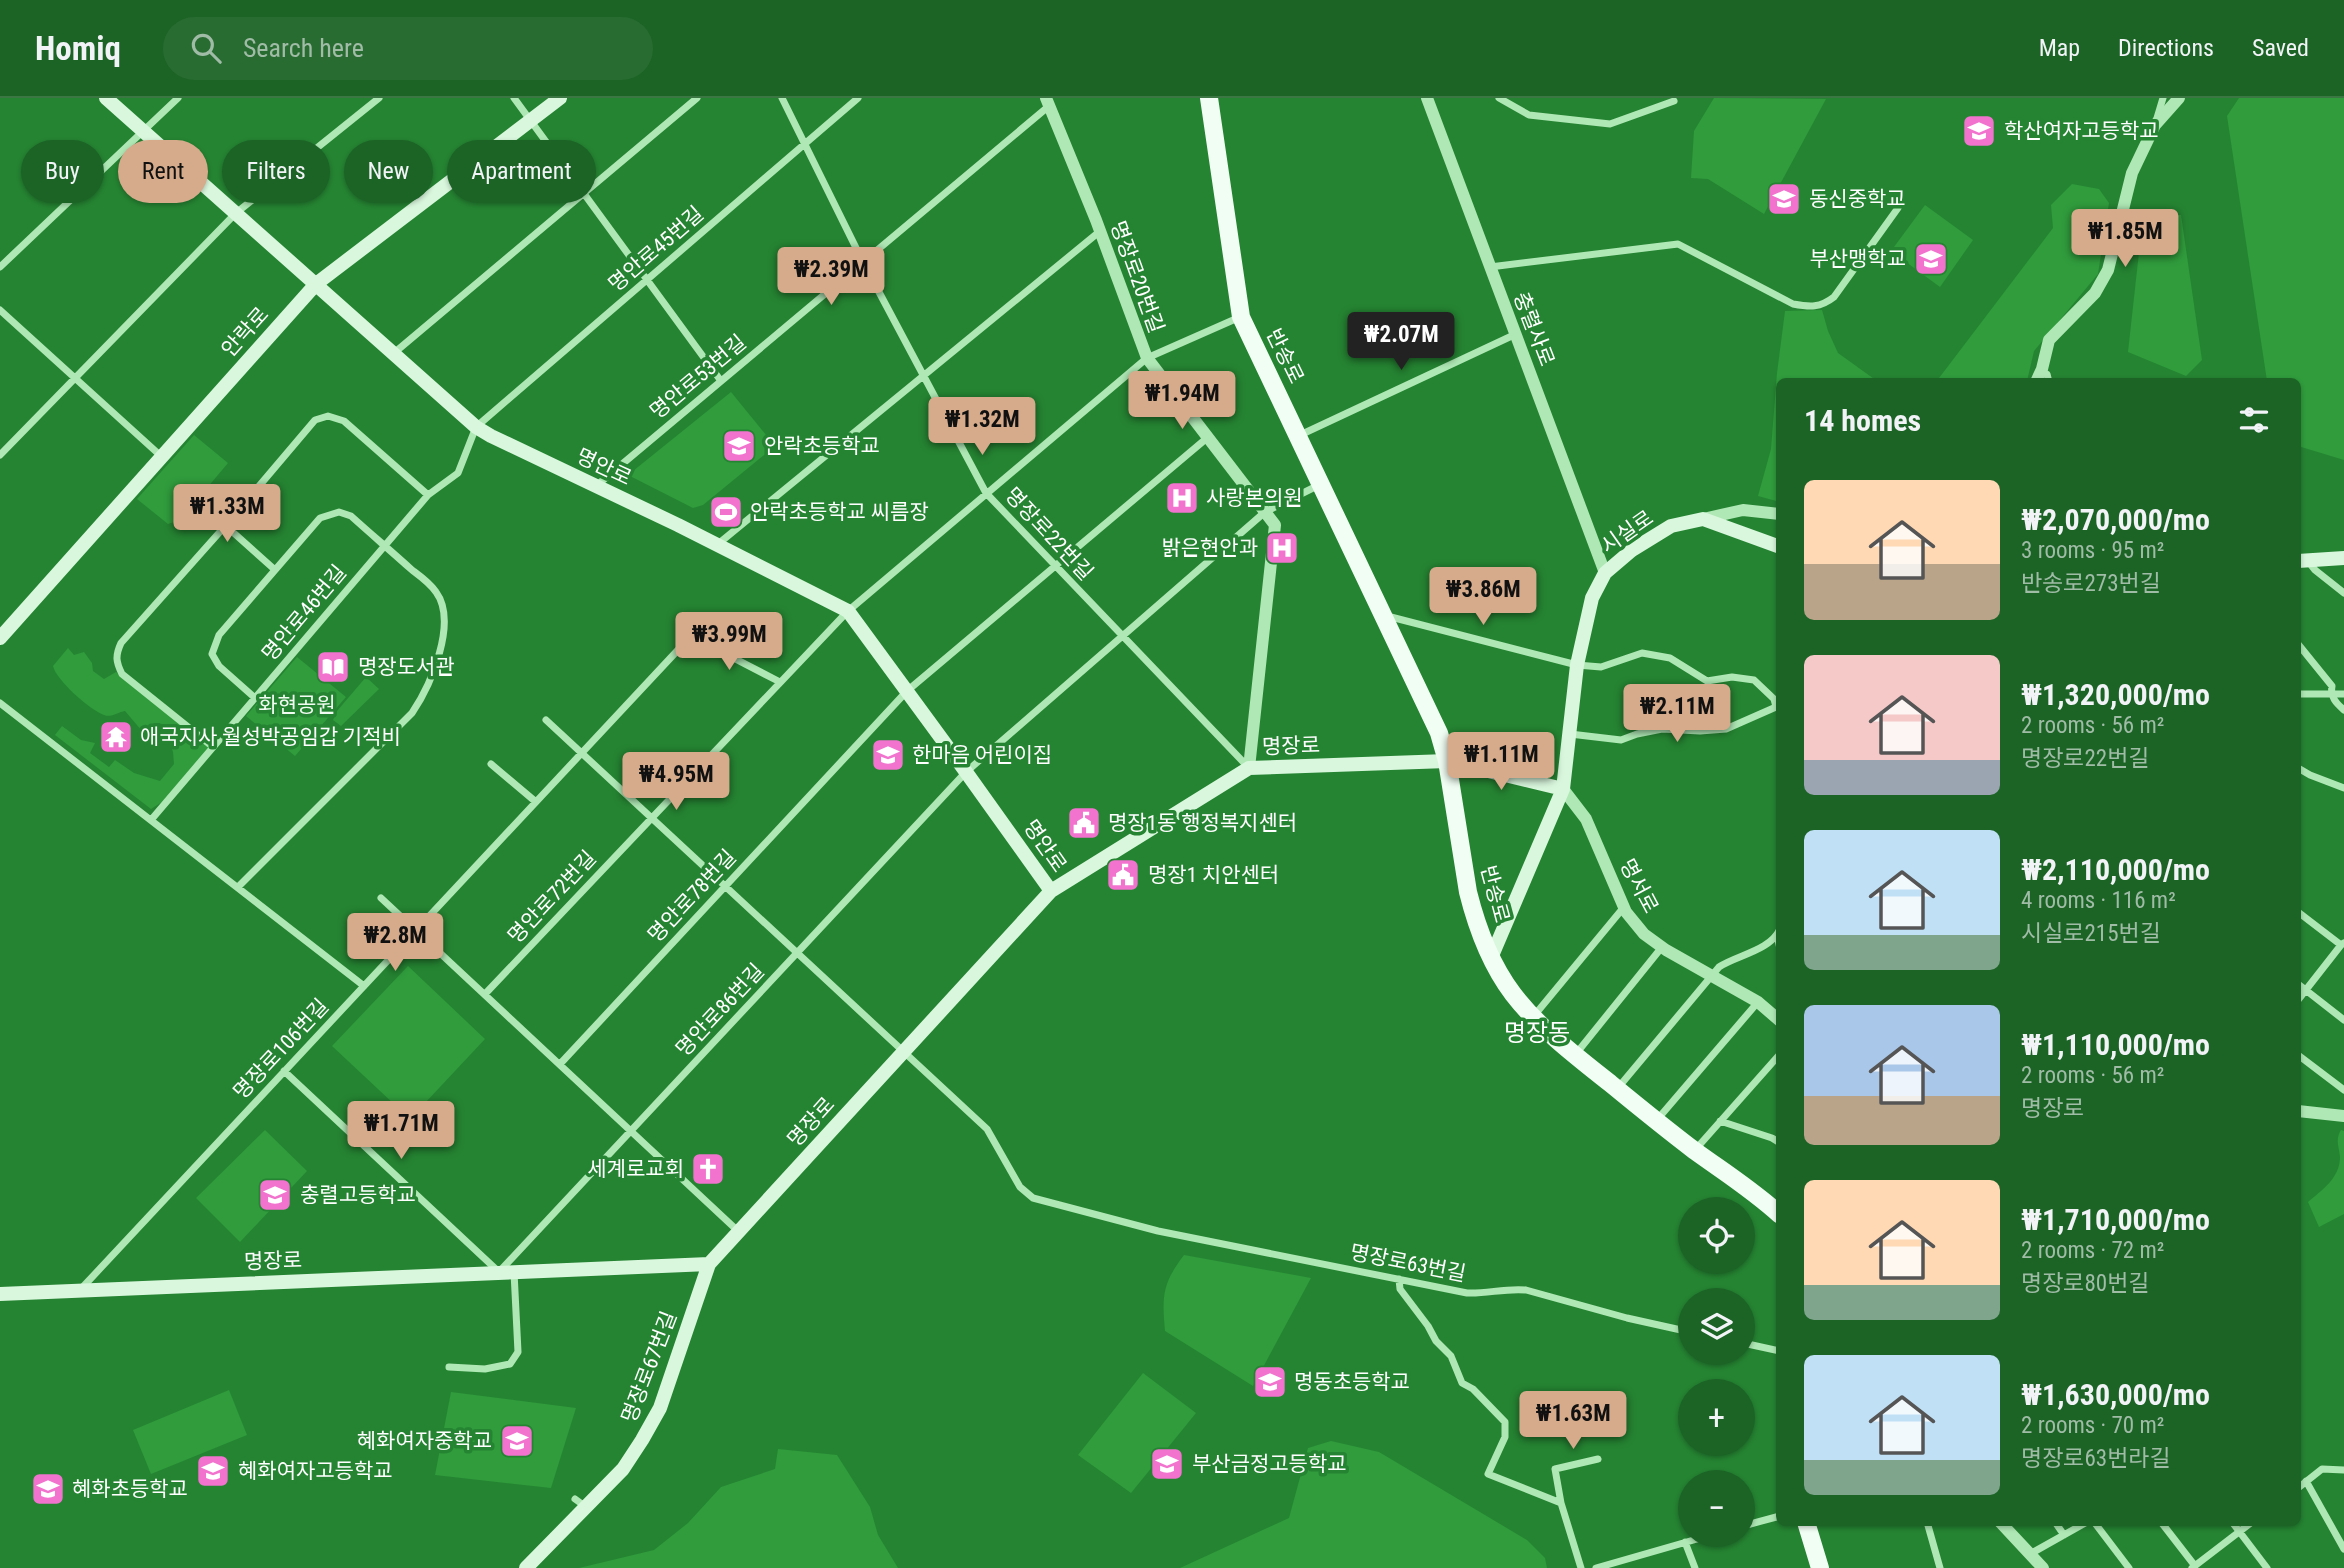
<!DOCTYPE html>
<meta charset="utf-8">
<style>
:root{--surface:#1c6326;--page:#296c32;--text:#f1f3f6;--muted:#a0bca7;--line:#3a7743;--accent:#d6ab8b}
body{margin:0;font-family:"Roboto Condensed","Noto Sans KR",sans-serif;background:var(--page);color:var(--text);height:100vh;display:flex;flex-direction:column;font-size:26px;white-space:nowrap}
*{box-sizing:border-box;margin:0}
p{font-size:23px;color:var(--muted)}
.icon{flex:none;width:38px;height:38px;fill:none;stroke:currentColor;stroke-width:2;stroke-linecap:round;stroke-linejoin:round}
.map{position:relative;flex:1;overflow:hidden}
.sheet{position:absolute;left:1776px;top:280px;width:525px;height:1148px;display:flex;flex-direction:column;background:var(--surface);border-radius:10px;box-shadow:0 2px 5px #0004}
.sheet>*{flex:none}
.top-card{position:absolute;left:21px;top:42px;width:665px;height:63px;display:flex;gap:14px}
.fabs{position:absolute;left:1678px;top:1099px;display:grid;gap:14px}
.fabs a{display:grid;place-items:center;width:77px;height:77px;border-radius:50%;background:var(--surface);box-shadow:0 2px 5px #0004;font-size:35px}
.price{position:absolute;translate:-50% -60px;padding:0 16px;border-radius:7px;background:var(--accent);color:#111;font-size:23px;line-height:46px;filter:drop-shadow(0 2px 4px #0008)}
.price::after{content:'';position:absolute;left:50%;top:42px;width:21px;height:16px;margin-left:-10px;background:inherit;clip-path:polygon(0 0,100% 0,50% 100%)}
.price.on{background:#222;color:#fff}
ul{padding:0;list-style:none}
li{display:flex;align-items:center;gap:21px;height:175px;padding:0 28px}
li span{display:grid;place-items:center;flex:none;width:196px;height:140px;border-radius:10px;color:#555}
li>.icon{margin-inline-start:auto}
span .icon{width:84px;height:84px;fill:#fffc;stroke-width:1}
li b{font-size:30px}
h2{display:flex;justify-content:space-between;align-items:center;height:84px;padding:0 28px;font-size:30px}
.tag{padding:0 24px;border-radius:32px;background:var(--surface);box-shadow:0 2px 5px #0004;font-size:24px;line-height:63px}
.tag.on{background:var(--accent);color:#111}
header{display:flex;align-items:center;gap:42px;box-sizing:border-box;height:98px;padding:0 35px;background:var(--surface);border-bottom:2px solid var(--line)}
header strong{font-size:33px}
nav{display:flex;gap:38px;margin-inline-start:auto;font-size:24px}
.search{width:490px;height:63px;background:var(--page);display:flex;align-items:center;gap:18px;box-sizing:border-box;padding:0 24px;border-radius:38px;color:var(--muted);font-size:26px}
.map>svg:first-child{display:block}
.green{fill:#309c3c}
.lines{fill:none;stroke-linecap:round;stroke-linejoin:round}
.minor{stroke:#afe8b5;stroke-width:7}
.tertiary{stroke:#afe8b5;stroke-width:12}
.secondary{stroke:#d9f7dd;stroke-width:14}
.primary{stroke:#f1fef3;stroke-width:18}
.labels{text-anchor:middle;stroke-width:7;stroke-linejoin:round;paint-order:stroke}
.poi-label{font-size:21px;fill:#fff;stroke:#258432;text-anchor:start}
.street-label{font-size:21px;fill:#fff;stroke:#258432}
.park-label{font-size:21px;fill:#f2fcf3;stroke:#258432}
.quarter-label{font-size:24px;fill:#fff;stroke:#258432}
</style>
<header>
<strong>Homiq</strong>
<div class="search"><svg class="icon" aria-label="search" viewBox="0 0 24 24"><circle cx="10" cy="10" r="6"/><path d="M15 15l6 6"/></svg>Search here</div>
<nav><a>Map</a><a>Directions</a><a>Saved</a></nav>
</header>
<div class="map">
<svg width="2344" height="1470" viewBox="0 0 2344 1470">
<rect width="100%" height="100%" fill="#258432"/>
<path class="green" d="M1714,0L1826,1L1764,116L1708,81L1691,80L1694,33Z
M2239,0H2344V362L2298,348V284L2267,283L2227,18Z
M2072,86L2099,91L2109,105L2098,176L2034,253L2027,283L1936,284L2053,130L2051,107Z
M1925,107L1973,142L1940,189L1891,153Z
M2181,117L2202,262L2186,278L2128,254L2143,118Z
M1822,212L1828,233L1838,255L1877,283L1780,284V404L1758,398L1771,351L1777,275L1785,213Z
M731,294L775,348L703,407L693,410L628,377Z
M194,337L228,365L180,422L168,426L137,401Z
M68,550L74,557L84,554L92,565L93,573L104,581L116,574L210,649L162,704L151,711L55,637L62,628L81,642L95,645L90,655L109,669L115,662L134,675L160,683L174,666L173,654L164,627L159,625L142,633L125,613C118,614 111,620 104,617C90,612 56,582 53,568Z
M297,559L346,599L295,658L246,618Z
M366,579L379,591L341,628L333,622L337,613Z
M408,868L485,941L410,1021L332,948Z
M265,1032L307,1073L240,1144L196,1100Z
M2341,1032L2344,1033V1116L2319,1129L2308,1104C2322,1092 2340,1080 2340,1059C2339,1049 2335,1041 2341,1032Z
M1184,1157L1311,1180L1253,1288L1165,1233C1162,1198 1162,1186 1184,1157Z
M1143,1275L1196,1315L1131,1395L1078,1357Z
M229,1292L247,1337L151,1376L133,1332Z
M451,1294L576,1310L551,1390L435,1377Z
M1331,1343L1379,1354L1527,1442L1545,1460L1547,1470H1180L1289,1420L1308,1350Z
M778,1351L837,1357L870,1409L878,1437L898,1470H579L654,1452L688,1425L721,1389L775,1371Z"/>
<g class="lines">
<path class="minor" d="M514,0L721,283
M782,0L863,164L986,395L1249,670
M1499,0L1529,17L1610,26L1674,3
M2157,20L2163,0
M0,169L178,0
M1490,169L1678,146L1793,206C1810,209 1820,210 1834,199L1898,110
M0,212L162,359
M394,255L697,0
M2040,274L2047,276L2049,284
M1298,338L1516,236
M0,357L236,115L379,0
M596,388L1049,8
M197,402L274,471
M718,446L1099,134
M2308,463L2315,472L2344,495
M1387,518L1577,567L1601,569L1642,555L1670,560L1707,583L1732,579L1754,582L1774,601L1776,609L1780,611
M2298,546L2332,588C2330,599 2336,605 2344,612
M2298,596H2344
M0,605L364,888
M546,622L987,1031L1020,1089L1033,1100L1158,1133L1467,1195C1487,1196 1505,1190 1526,1192L1627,1220L1690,1234
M1570,636L1621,642L1637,636L1662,631L1700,633L1726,631L1776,609
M213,649L122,576C116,564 115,558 121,545L226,427L315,322L328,318L344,323L428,397
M491,666L536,704
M2298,670L2310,677L2344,690
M151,722L428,397L458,375L476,329L858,0
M238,789L412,615C431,587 458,524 436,494C430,485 420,478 412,472C392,454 371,436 351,418L339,414L320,420L219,537L212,556L219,568L255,600
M381,800L739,1134
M2298,814L2341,847L2344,845
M1777,837L1780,851
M2298,886L2344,922
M485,896L848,513L1147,260L1240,219
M2298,902L2341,847
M1533,919L1624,809
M1575,957L1662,849
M2298,957L2344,992
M560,966L907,593L1207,340
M284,973L499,1174L966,674L1265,414L1321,386
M1617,991L1719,869C1737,857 1770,853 1780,831
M1656,1023L1758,904
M1720,1023L1772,1040L1780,1045
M1695,1052L1780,956
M1399,1181L1400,1191L1428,1228L1436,1243L1451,1258L1462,1285L1473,1291L1505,1324V1339L1488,1376L1561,1405L1581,1470
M80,1192L691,538L780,584
M1743,1245L1780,1253
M449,1269L485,1271L510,1266L518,1254L514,1174
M2306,1383L2344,1451
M2298,1390L2322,1371L2344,1372
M575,1401L586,1409
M1561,1405L1555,1371L1598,1361
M1927,1424L1940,1470
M2055,1424L2064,1437
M2094,1424L2129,1470
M2161,1424L2195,1468
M2232,1424L2267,1470
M1743,1428L1780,1418
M1685,1444L1695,1470
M2030,1456L2087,1424
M1596,1470L1711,1437
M2192,1470L2252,1424"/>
<path class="tertiary" d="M1046,0L1096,122L1147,260L1275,427L1249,670
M1427,0L1605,475
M2036,284L2042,271L2049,242L2095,195L2108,172L2132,75L2155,27L2179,0
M1703,421L1743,412L1780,416
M1563,691L1586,721L1626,814L1644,836L1666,852L1758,904L1780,923
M2298,1013L2344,1018
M2000,1424L2043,1470"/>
<path class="secondary" d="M106,0L476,329L491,338L678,427L848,513L966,674L1051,793
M2298,463L2344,460
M0,540L316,186L560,0
M1491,860L1563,691L1577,567L1592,500L1605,475L1632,452L1671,428L1703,421L1780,449
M0,1196L709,1166
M526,1470L623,1371L642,1342L660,1310L709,1166L1051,793L1249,670L1447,663L1563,691"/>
<path class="primary" d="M1209,0L1241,219L1439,635L1447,663L1468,794C1477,830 1491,867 1513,896C1540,931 1577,959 1611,986C1639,1009 1666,1031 1695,1053C1724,1074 1754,1093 1780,1117
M1806,1424L1820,1470"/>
</g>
<defs>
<symbol id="school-square" viewBox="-11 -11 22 22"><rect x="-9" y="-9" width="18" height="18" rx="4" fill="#f173ce" stroke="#258432"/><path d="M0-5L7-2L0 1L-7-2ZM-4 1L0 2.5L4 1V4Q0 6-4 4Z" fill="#fff"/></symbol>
<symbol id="hospital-square" viewBox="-11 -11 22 22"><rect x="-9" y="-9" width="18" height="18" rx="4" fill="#f173ce" stroke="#258432"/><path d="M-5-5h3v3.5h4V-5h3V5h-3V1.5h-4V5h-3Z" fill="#fff"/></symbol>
<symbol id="stadium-square" viewBox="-11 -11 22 22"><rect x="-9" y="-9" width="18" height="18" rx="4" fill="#f173ce" stroke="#258432"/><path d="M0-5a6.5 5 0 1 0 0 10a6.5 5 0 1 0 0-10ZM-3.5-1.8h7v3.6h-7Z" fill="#fff"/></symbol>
<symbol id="library-square" viewBox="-11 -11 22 22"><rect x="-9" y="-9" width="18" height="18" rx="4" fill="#f173ce" stroke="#258432"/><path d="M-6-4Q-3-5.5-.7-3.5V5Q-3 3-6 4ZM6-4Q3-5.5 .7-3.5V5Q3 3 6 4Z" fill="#fff"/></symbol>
<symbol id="temple-square" viewBox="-11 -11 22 22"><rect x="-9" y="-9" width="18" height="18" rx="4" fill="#f173ce" stroke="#258432"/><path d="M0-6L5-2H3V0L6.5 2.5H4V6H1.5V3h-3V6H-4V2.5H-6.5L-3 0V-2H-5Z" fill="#fff"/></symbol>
<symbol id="civic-square" viewBox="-11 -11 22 22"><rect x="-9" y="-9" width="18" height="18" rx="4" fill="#f173ce" stroke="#258432"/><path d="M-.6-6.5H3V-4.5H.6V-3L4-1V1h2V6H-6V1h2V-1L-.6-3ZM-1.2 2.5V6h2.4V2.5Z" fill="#fff"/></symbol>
<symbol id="church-square" viewBox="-11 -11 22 22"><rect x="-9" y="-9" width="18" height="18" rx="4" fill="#f173ce" stroke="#258432"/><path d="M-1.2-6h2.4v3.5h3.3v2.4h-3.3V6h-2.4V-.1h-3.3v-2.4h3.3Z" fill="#fff"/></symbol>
</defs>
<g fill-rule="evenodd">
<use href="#school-square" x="1960" y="14" width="38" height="38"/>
<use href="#school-square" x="1765" y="82" width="38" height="38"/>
<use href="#school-square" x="1912" y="142" width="38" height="38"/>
<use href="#school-square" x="720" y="329" width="38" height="38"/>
<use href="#hospital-square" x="1163" y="381" width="38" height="38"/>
<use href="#stadium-square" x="707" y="395" width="38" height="38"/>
<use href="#hospital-square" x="1263" y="431" width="38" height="38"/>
<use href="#library-square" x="314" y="550" width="38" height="38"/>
<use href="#temple-square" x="97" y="620" width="38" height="38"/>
<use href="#school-square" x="869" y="638" width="38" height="38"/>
<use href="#civic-square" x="1065" y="706" width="38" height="38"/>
<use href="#civic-square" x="1104" y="758" width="38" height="38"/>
<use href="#church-square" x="689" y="1052" width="38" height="38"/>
<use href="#school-square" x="256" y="1078" width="38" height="38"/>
<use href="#school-square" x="1251" y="1265" width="38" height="38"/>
<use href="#school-square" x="498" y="1324" width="38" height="38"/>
<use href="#school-square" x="1148" y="1347" width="38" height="38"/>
<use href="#school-square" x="194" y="1354" width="38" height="38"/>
<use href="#school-square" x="29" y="1372" width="38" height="38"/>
</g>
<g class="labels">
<g class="poi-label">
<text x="2004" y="40">학산여자고등학교</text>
<text x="1809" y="108">동신중학교</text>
<text x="1906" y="168" text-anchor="end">부산맹학교</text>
<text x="764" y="355">안락초등학교</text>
<text x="1206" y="407">사랑본의원</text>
<text x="750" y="421">안락초등학교 씨름장</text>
<text x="1258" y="457" text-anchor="end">밝은현안과</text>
<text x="358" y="576">명장도서관</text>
<text x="140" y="646">애국지사 월성박공임갑 기적비</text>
<text x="912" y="664">한마음 어린이집</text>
<text x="1108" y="732">명장1동 행정복지센터</text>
<text x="1148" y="784">명장1 치안센터</text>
<text x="684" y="1078" text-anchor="end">세계로교회</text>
<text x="300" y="1104">충렬고등학교</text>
<text x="1294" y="1291">명동초등학교</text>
<text x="492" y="1350" text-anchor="end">혜화여자중학교</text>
<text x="1192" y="1373">부산금정고등학교</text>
<text x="238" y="1380">혜화여자고등학교</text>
<text x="72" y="1398">혜화초등학교</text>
</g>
<g class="street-label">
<text transform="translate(656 151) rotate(-41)" y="7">명안로45번길</text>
<text transform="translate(1137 179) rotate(70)" y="7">명장로20번길</text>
<text transform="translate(1534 231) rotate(69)" y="7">충렬사로</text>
<text transform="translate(245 234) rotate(-48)" y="7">안락로</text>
<text transform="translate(1285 258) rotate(64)" y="7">반송로</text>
<text transform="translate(698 279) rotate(-40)" y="7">명안로53번길</text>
<text transform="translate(604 369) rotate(25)" y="7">명안로</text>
<text transform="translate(1627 434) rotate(-35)" y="7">시실로</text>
<text transform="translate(1049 436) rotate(47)" y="7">명장로22번길</text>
<text transform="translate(304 515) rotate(-50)" y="7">명안로46번길</text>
<text transform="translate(1291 648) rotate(-2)" y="7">명장로</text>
<text transform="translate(1045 748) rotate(55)" y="7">명안로</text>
<text transform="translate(1639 788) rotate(62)" y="7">명서로</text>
<text transform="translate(1495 796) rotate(75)" y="7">반송로</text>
<text transform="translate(692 798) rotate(-47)" y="7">명안로78번길</text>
<text transform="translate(552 799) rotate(-47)" y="7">명안로72번길</text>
<text transform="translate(720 912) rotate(-47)" y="7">명안로86번길</text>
<text transform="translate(281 951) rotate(-47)" y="7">명장로106번길</text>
<text transform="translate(811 1024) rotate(-48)" y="7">명장로</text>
<text transform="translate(273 1163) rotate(-2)" y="7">명장로</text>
<text transform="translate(1408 1165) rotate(11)" y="7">명장로63번길</text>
<text transform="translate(649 1269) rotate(-69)" y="7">명장로67번길</text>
</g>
<g class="park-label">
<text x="297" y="614">화현공원</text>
</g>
<g class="quarter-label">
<text x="1537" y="943">명장동</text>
</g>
</g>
</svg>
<div class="fabs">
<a><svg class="icon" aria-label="locate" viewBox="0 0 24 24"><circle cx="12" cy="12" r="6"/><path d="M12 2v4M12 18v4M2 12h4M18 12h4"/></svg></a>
<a><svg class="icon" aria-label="layers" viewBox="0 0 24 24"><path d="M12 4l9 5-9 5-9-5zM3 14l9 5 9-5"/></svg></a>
<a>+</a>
<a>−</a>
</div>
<b class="price" style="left:2125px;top:171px">₩1.85M</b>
<b class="price" style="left:831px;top:209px">₩2.39M</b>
<b class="price on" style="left:1401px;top:274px">₩2.07M</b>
<b class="price" style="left:1182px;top:333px">₩1.94M</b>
<b class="price" style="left:982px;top:359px">₩1.32M</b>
<b class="price" style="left:227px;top:446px">₩1.33M</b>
<b class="price" style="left:1483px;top:529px">₩3.86M</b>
<b class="price" style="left:729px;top:574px">₩3.99M</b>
<b class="price" style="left:1677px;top:646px">₩2.11M</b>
<b class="price" style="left:1501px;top:694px">₩1.11M</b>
<b class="price" style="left:676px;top:714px">₩4.95M</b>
<b class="price" style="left:395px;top:875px">₩2.8M</b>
<b class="price" style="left:401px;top:1063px">₩1.71M</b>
<b class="price" style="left:1573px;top:1353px">₩1.63M</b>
<div class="top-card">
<a class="tag">Buy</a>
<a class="tag on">Rent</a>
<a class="tag">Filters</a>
<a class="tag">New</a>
<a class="tag">Apartment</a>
</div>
<section class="sheet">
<h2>14 homes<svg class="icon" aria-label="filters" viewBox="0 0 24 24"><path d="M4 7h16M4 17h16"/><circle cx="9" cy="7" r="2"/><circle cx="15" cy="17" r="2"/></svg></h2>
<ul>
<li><span style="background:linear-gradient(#ffd9b3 60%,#b9a48a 0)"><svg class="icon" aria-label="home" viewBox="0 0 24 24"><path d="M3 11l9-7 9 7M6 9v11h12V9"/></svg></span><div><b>₩2,070,000/mo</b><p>3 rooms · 95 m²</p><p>반송로273번길</p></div></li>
<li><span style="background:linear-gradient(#f6c9c9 75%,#9aa5b1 0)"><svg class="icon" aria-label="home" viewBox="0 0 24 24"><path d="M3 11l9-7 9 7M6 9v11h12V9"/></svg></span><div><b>₩1,320,000/mo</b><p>2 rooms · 56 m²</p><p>명장로22번길</p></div></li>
<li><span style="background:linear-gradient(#bfe0f5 75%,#7fa58c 0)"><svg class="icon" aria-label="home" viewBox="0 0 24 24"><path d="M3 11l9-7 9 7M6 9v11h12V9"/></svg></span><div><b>₩2,110,000/mo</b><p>4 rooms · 116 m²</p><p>시실로215번길</p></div></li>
<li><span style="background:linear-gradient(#a9c7e8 65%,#b9a48a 0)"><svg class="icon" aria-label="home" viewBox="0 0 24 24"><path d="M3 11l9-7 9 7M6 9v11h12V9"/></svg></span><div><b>₩1,110,000/mo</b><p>2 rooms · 56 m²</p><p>명장로</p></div></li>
<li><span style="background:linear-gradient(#ffd9b3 75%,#7fa58c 0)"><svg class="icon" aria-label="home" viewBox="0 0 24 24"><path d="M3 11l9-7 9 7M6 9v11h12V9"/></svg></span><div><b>₩1,710,000/mo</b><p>2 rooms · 72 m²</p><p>명장로80번길</p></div></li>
<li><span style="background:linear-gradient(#bfe0f5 75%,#7fa58c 0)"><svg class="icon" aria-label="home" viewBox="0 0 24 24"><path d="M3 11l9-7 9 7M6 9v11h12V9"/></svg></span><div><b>₩1,630,000/mo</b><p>2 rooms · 70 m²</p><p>명장로63번라길</p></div></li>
</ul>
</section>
</div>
